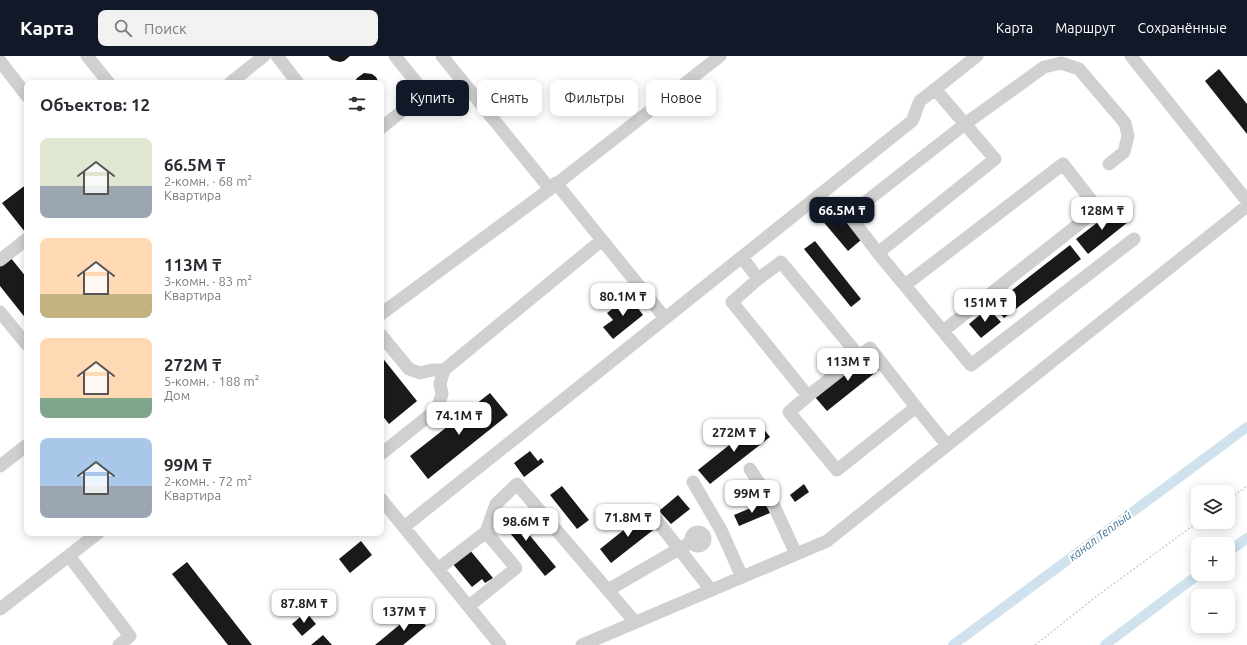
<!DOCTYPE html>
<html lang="ru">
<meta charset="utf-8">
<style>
:root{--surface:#fff;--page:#f2f2f3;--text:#2b2b33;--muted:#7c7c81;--accent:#111827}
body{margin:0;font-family:Ubuntu,sans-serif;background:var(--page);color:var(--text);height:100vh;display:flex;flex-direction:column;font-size:15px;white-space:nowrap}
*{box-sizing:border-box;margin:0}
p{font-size:13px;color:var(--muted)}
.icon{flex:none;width:22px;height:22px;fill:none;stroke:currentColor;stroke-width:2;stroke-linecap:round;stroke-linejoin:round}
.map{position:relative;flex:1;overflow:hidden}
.side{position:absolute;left:24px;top:24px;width:360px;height:456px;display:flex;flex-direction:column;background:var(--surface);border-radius:8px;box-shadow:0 2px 10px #0003}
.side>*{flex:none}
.guide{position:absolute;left:396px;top:24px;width:380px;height:36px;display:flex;gap:8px}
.tools{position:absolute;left:1191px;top:429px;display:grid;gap:8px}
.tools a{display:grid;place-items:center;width:44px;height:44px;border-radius:8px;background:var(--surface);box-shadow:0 2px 10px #0003;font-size:20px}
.price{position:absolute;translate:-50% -34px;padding:0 9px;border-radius:8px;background:#fff;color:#222;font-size:13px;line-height:26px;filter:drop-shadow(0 1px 2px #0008)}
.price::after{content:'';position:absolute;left:50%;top:24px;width:12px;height:9px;margin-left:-6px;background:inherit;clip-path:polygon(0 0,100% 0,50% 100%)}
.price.on{background:var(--accent);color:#fff}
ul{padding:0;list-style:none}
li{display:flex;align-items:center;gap:12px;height:100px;padding:0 16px}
li span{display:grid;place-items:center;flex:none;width:112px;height:80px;border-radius:8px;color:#555}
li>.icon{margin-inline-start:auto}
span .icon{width:48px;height:48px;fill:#fffc;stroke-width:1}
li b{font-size:17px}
h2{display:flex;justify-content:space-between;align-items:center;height:48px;padding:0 16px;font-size:17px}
.chip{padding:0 14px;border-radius:8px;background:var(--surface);box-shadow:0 2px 10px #0003;font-size:14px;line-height:36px}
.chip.on{background:var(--accent);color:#fff}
header{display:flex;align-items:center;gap:24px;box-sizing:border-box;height:56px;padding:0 20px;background:var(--accent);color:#fff}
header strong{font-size:19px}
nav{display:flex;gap:22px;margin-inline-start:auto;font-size:14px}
.search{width:280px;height:36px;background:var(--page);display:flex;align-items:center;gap:10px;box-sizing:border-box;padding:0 14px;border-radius:8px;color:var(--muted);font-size:15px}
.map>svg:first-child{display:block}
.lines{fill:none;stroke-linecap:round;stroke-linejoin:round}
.canal{stroke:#cfe2ee;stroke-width:10}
.building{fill:#1a1a1a}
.path{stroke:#cdcdcd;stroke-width:1.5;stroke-dasharray:2 2;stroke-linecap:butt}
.minor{stroke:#d0d0d0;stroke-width:13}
.labels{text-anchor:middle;stroke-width:4;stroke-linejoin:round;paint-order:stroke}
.water-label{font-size:12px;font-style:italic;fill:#3f7597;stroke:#fff}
</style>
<header>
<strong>Карта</strong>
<div class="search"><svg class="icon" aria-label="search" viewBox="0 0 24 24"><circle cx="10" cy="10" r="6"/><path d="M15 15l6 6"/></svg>Поиск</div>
<nav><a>Карта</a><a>Маршрут</a><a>Сохранённые</a></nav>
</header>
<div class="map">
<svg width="1247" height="589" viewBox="0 0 1247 589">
<rect width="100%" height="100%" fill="#fff"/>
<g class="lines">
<path class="canal" d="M1228,496L1247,482
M953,589L1247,371
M1105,589L1199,518"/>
</g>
<path class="building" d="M328,0H350L344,5L340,6L332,4Z
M1219,13L1247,48V78L1205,25Z
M364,17L372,18L376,21L379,27H354L357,22Z
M27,128V174L25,176L2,147Z
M1116,152L1128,166L1088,198L1076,183Z
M839,157L861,184L848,195L821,163L827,158L832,164Z
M815,185L861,243L851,251L804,193Z
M1070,189L1081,203L1004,262L993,249Z
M10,201L27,222V264L0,230V208Z
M629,240L643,259L613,283L603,271L613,264L607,257Z
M988,252L1001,266L981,282L969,268Z
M869,297L881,312L827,355L815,341Z
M381,300L417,345L389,368L381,358Z
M490,337L508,359L428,423L410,400Z
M758,366L770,381L710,428L698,414Z
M530,395L538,405L541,402L544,406L524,421L514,407Z
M742,426L751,438L737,449L728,437Z
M804,428L809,436L795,446L790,439Z
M562,430L589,464L577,473L550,439Z
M678,439L690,453L671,468L659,455Z
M765,446L770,457L739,470L734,459Z
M507,452L556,511L545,520L497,461Z
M645,457L657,471L611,507L600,493Z
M361,485L372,499L350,517L339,503Z
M469,493L493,522L485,527L482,523L472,531L452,507Z
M187,506L252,589H228L172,518Z
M306,556L316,568L302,580L292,568Z
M415,556L426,570L403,589H375Z
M323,579L332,589H311Z"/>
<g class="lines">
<path class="path" d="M1228,444L1247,430
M1035,589L1097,540L1198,466"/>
<path class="minor" d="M87,0L109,27
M277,0L298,27
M442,0L550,133L720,0
M1131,0L1247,145
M0,5L27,40
M230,27L264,0
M935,33L995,103L878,197L849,159L965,68L1044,11L1061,7L1079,13L1125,67L1128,80L1124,96L1109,108
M381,72L425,37L395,0
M556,127L665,262
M878,197L971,309L1134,183
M742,201L758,223L781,206L859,300L808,340L732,246L758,223
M0,204L27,183
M905,229L1063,108L1098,153L943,275
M0,256L27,289
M381,258L550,133
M381,279L409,313L420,317L432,314H444
M808,340L789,356L837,414L916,351L870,292L859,300
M916,351L947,389
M381,398L431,358L438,350L442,338L440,328L444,314L602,184
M0,410L27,389
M750,413L774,450L796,498
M693,426L721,474L742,521
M381,443L500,589
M651,457L711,534
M404,471L912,65C916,58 916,52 920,45L977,0
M691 483a7 7 0 1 1 14 0a7 7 0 1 1-14 0Z
M69,500L130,580L119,589
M438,513L486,476L496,448L517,428L635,566
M608,534L691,486
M469,550L516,512L486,476
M0,553L98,477
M582,589L827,485L1247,150"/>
</g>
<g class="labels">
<g class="water-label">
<text transform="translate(1100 480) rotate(-37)" y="4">канал Теплый</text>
</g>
</g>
</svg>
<div class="tools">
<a><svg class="icon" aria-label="layers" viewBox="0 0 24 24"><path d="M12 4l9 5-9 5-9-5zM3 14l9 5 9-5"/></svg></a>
<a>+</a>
<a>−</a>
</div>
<b class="price on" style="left:842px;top:175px">66.5M ₸</b>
<b class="price" style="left:1102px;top:175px">128M ₸</b>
<b class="price" style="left:623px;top:261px">80.1M ₸</b>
<b class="price" style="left:985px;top:267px">151M ₸</b>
<b class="price" style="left:848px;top:326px">113M ₸</b>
<b class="price" style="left:459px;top:380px">74.1M ₸</b>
<b class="price" style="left:734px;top:397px">272M ₸</b>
<b class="price" style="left:752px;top:458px">99M ₸</b>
<b class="price" style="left:628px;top:482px">71.8M ₸</b>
<b class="price" style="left:526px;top:486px">98.6M ₸</b>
<b class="price" style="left:304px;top:568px">87.8M ₸</b>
<b class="price" style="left:404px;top:576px">137M ₸</b>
<div class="guide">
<a class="chip on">Купить</a>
<a class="chip">Снять</a>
<a class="chip">Фильтры</a>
<a class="chip">Новое</a>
</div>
<section class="side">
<h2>Объектов: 12<svg class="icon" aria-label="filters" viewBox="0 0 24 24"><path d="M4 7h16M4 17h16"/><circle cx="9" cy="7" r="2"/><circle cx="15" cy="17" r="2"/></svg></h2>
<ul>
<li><span style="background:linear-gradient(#dfe7d0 60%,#9aa5b1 0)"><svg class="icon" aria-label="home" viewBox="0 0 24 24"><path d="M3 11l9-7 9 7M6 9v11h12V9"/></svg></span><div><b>66.5M ₸</b><p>2-комн. · 68 m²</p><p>Квартира</p></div></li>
<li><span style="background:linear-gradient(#ffd9b3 70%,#c2b280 0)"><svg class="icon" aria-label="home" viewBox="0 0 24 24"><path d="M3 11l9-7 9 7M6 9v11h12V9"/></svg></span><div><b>113M ₸</b><p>3-комн. · 83 m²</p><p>Квартира</p></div></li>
<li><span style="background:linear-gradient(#ffd9b3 75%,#7fa58c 0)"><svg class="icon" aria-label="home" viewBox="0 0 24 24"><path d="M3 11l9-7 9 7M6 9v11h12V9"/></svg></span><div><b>272M ₸</b><p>5-комн. · 188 m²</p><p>Дом</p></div></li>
<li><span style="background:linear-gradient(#a9c7e8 60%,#9aa5b1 0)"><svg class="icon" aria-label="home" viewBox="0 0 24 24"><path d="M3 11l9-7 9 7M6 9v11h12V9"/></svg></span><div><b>99M ₸</b><p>2-комн. · 72 m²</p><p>Квартира</p></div></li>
</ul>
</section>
</div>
